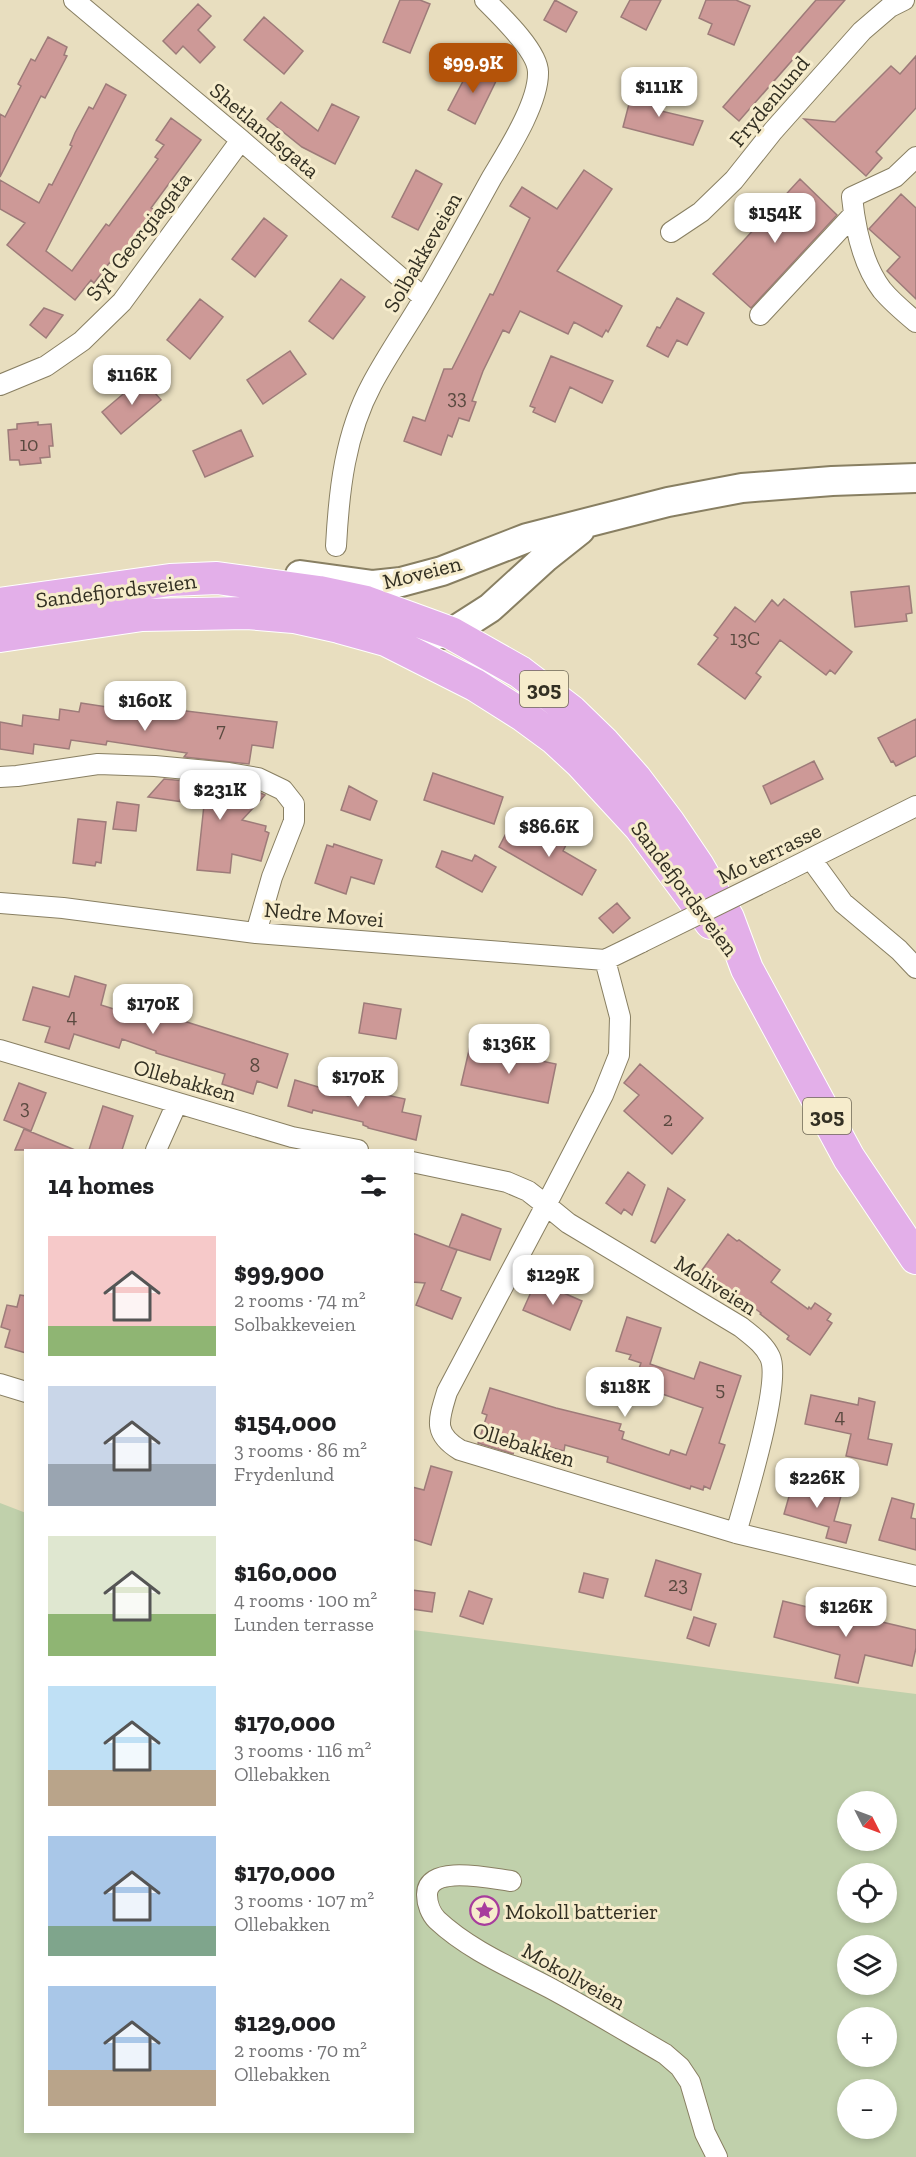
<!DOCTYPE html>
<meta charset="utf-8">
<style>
:root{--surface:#fff;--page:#f2f2f2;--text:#202124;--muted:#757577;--accent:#b45309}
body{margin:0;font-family:"Zilla Slab",serif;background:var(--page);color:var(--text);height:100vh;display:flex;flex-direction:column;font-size:22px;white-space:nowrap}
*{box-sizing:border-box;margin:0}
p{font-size:20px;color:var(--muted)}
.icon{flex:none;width:33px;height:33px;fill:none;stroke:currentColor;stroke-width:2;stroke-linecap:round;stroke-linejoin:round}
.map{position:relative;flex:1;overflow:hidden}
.side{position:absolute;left:24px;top:1149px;width:390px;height:984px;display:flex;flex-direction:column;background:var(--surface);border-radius:0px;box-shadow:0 3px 9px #0003}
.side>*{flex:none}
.needle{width:39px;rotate:132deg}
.buttons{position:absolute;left:837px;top:1791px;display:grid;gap:12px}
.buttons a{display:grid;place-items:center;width:60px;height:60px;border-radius:50%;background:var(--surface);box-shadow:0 3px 9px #0003;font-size:30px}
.price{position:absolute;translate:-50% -51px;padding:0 14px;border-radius:12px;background:#fff;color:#222;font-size:20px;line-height:39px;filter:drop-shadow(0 2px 3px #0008)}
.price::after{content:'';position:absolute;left:50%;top:36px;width:18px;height:14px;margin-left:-9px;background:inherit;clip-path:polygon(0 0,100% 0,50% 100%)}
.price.current{background:var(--accent);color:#fff}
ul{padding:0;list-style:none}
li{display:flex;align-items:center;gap:18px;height:150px;padding:0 24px}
li span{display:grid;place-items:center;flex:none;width:168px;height:120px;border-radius:0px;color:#555}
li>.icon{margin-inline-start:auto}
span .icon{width:72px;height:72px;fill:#fffc;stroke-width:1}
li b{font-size:26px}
h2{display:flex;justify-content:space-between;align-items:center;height:72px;padding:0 24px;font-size:26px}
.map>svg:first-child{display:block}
.green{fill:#c0d0ab;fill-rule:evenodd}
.building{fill:#cd9997;stroke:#9d7b79;stroke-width:1.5}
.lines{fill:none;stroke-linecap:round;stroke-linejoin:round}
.street-casing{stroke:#887f62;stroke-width:22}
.secondary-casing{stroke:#887f62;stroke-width:32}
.primary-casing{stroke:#fff;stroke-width:34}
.street{stroke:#fff;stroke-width:20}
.secondary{stroke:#fff;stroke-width:28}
.primary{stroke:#e3afe9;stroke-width:32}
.street-bridge-casing{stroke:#887f62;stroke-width:22;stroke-linecap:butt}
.street-bridge{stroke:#fff;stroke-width:20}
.labels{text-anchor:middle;stroke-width:6;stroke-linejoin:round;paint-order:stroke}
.number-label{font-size:20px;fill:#5a4a40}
.shield{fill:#f6eccc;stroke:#6e6856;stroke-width:1.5}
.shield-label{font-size:21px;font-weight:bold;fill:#333023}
.street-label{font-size:22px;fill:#333023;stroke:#f6eccc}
.poi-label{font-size:22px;fill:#333023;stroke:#f6eccc;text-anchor:start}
</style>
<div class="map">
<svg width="916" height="2157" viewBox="0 0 916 2157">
<rect width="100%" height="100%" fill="#e8debf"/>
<path class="green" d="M0,1503L26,1513V2132H412L413,1630L916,1694V2157H0ZM848,1802H886V1840H848ZM848,1874H886V1912H848ZM848,1946H886V1984H848ZM848,2018H886V2056H848ZM848,2090H886V2128H848Z"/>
<path class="building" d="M400,0H420L430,4L410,53L383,42Z
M555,0L577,12L566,32L544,20Z
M630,0H661L646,30L621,17Z
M706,0H736L750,6L734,45L708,34L712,24L699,18Z
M816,0H845L739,121L723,107Z
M198,4L211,16L198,30L215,47L200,63L183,46L176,54L163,41Z
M264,17L303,51L284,74L244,40Z
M48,37L67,47L64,55L67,56L45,98L41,96L0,177V114L5,117L21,86L18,84L31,59L35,61Z
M916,56V108L876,152L882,158L866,176L804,119L835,122L891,66L900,74Z
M472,64L498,77L475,124L448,110Z
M106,84L126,95L46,251L72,271L106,224L109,226L158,159L155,157L164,145L156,140L171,118L201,140L151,208L155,210L119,260L116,258L112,263L110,262L94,283L91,280L75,300L7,245L25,223L0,209V180L39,203L49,184L52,185L72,146L70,145L75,133L89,107L93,109Z
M634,85L666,93L661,111L703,121L693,145L623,127Z
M281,102L318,131L332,104L359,117L335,164L302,147L267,119Z
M416,170L442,184L418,230L392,217Z
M584,170L612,189L557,271L622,306L608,332L606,330L602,337L574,322L568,334L520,311L509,333L503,330L483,371L472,401L476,402L469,421L459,418L452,437L448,435L441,455L404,441L413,417L425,421L444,369H452L490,294L493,295L530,218L510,206L522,187L557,209Z
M800,179L837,215L751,308L713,274Z
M901,194L916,208V299L887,271L900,257L869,229Z
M264,218L287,236L255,277L232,259Z
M341,279L365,297L333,339L309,321Z
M677,298L704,313L687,345L677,340L668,357L647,346L657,327L660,328Z
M200,299L223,317L190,359L167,340Z
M44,308L63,315L46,338L30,325Z
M290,351L306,374L263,404L247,380Z
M551,356L613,381L602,403L570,387L555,422L533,412L535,408L530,406Z
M142,378L161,400L121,434L102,412Z
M38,422V425L51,424L53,446H49L50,457L40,458L41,463L20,465L19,460H10L8,430L17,429V424Z
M241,430L253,456L205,477L193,451Z
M909,586L912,613L906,614L907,621L855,627L851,592Z
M784,599L852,652L835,674L830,670L826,675L780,640L756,673L761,677L745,699L698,664L718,638L714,635L735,607L755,622L772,600L778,606Z
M81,703L133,711L134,707L169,712L170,709L277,722L273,748L252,745L249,764L184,757L187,753L107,741L106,745L71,740L69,749L34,744L33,754L0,749V722L22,726L23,715L59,720L60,709L79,712Z
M916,719V756L896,766L893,761L891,762L878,738Z
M814,761L823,779L771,804L763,786Z
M433,773L503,797L494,824L424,800Z
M164,779L227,785L254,790L265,795L242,820L266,826L265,831L269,833L261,861L232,854L230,873L197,870L204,805L148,797Z
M349,786L377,801L370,820L341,810Z
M117,802L139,805L136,831L113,829Z
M78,819L106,822L101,863L96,862L95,866L73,863Z
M510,826L528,840L536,826L567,843L563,851L596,870L582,895L499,847Z
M334,844L382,860L374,884L351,877L346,894L315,883L327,845L333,847Z
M442,851L472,861L475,855L496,867L482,892L436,867Z
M617,903L630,918L613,933L599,918Z
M75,976L106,985L101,1005L152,1021L155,1012L288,1054L277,1088L257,1081L253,1094L222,1084L225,1074L156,1053V1051L122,1039L119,1048L74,1034L69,1049L45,1042L50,1027L23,1020L33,987L69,997Z
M364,1003L401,1009L396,1039L359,1033Z
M470,1046L556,1064L548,1103L461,1085Z
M640,1064L703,1118L672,1154L624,1111L639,1095L624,1083Z
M295,1080L348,1096L350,1087L405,1099L402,1112L421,1116L416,1140L368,1128V1127L363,1125V1122L313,1110L312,1113L288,1106Z
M19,1083L46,1093L31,1131L4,1120Z
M103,1106L133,1116L122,1150H89Z
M24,1129L75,1150H15Z
M628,1172L645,1185L632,1215L624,1209L621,1214L606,1203Z
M668,1188L685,1200L655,1243L651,1241Z
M462,1214L501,1229L490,1260L449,1247Z
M412,1233L457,1250L441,1290L461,1298L452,1319L416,1305L425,1283L412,1282Z
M728,1234L737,1241L739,1240L780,1270L771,1282L808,1309L809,1307L811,1309L815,1303L831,1314L827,1320L832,1323L810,1355L787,1339L789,1336L760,1314L761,1313L702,1270Z
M536,1281L582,1301L570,1330L523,1310Z
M20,1295L26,1296V1353L5,1347L10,1330L1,1327L7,1305L17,1307Z
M627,1317L661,1328L650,1364L694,1379L700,1362L741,1376L719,1443L725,1445L710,1489L704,1486L703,1490L691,1486L690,1489L607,1462L608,1457L565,1445L564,1451L518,1439L513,1454L478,1443L487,1415L482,1413L490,1388L556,1408L621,1424L619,1430L624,1432L622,1439L669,1455L671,1450L686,1455L703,1408L633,1384L641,1363L629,1359L631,1355L616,1351Z
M811,1395L858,1405L859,1398L875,1402L868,1439L892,1444L887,1465L846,1456L851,1434L805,1424Z
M431,1466L452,1472L431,1545L412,1539V1487L424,1490Z
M794,1479L812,1483L811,1487L841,1496L834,1521L851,1525L846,1543L826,1538L829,1527L784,1514Z
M892,1498L914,1504L911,1518L916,1519V1550L879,1540Z
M656,1560L701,1574L691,1610L645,1596Z
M584,1573L608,1579L603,1598L579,1592Z
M412,1590L435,1593L432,1612L412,1609Z
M469,1591L492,1599L483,1624L460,1616Z
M783,1601L868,1622L869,1619L916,1630V1648L912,1666L865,1655L858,1683L835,1678L840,1655L774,1637Z
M694,1617L716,1624L709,1646L687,1638Z"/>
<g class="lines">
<defs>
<path id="street" d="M74,0L241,140L424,298
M916,157L895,177L852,197C855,227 863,265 882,290C892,302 904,312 916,322
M671,232L701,212L734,180L773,131L862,31L890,7L904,0
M760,315L854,214
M0,385L46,366L82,341L122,302L241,140
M336,546C339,490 345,434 372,384C388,354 407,327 424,298C447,259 469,219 491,179C507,152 539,103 538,72C538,51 500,15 485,0
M0,777L17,776L98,764L155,766L229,773L258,778L283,790L294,804V821L272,877L256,933
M811,859L843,903L899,950L916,968
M782,873L916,806
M0,903L63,908L256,933L605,960L642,942
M605,960L620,1017L619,1055L603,1095L546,1205L568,1223L741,1327C752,1336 764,1344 770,1357C782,1382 745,1501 736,1533L916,1576
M0,1050L292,1137L358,1150
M156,1150L177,1103
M412,1162L507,1182L528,1191L546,1205L447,1392C439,1419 432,1433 460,1450L736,1533
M0,1384L26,1392
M511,1881C493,1879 426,1863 427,1895C427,1904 431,1914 437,1920C469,1950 512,1968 550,1988C589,2009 627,2032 665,2054L680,2067L690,2082L705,2133L717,2157"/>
<path id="secondary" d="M300,575L373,585L401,582L442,571L527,538L668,502L742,488L832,481L916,478
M386,640L451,633L490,608L546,557L580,530"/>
<path id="primary" d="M0,604L170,580L217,578L319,592L366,602L451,633L520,672L571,711L604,743L635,778L669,823L698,866L728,918L747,969L849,1158L916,1258
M0,636L142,615L247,613L294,617L339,627L386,640L475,685L524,716L554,738L580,762L640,827L711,923"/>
</defs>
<use href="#street" class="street-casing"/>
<use href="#secondary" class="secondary-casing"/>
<use href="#primary" class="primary-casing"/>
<use href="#street" class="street"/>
<use href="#secondary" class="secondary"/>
<use href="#primary" class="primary"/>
<defs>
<path id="street-bridge" d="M642,942L782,873"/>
</defs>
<use href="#street-bridge" class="street-bridge-casing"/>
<use href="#street-bridge" class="street-bridge"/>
</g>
<defs>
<symbol id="sight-ring" viewBox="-11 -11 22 22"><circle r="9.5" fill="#f6eccc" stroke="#a73c9d" stroke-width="1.5"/><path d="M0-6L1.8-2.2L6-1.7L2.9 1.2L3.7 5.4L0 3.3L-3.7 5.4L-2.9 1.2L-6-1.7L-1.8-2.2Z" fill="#a73c9d"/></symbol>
</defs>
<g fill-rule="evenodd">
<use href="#sight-ring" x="468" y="1894" width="33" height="33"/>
</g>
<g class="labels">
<g class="number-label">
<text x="457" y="404">33</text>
<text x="29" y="451">10</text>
<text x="745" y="645">13C</text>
<text x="221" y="737">7</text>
<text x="72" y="1023">4</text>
<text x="255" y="1072">8</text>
<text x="25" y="1114">3</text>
<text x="668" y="1126">2</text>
<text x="720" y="1396">5</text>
<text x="840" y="1423">4</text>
<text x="678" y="1591">23</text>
</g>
<g class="shield">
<rect x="520" y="671" width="48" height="36" rx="4.5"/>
<rect x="803" y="1098" width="48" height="36" rx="4.5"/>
</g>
<g class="shield-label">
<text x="544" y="696">305</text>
<text x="827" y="1123">305</text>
</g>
<g class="street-label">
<text transform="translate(769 101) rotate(-50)" y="8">Frydenlund</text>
<text transform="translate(265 130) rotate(40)" y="8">Shetlandsgata</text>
<text transform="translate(138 236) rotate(-52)" y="8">Syd Georgiagata</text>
<text transform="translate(422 252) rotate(-60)" y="8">Solbakkeveien</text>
<text transform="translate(422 572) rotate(-14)" y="8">Moveien</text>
<text transform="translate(116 590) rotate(-7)" y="8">Sandefjordsveien</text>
<text transform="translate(769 853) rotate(-26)" y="8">Mo terrasse</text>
<text transform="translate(685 888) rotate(53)" y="8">Sandefjordsveien</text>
<text transform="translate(324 914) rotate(5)" y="8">Nedre Movei</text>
<text transform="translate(185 1080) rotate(16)" y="8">Ollebakken</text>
<text transform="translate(716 1285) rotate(32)" y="8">Moliveien</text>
<text transform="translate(524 1444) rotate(17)" y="8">Ollebakken</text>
<text transform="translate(574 1976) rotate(29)" y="8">Mokollveien</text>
</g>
<g class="poi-label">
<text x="505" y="1919">Mokoll batterier</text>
</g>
</g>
</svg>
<div class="buttons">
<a><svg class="needle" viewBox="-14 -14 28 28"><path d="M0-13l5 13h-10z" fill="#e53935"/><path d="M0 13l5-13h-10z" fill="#757577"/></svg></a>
<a><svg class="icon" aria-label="locate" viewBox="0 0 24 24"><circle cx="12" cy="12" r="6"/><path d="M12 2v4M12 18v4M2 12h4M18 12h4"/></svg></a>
<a><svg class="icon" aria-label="layers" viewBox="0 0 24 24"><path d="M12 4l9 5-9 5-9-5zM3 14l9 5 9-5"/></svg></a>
<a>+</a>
<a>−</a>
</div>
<b class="price current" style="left:473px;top:94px">$99.9K</b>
<b class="price" style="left:659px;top:118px">$111K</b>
<b class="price" style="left:775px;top:244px">$154K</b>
<b class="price" style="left:132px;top:406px">$116K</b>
<b class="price" style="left:145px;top:732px">$160K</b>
<b class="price" style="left:220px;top:821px">$231K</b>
<b class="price" style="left:549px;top:858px">$86.6K</b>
<b class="price" style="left:153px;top:1035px">$170K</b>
<b class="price" style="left:509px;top:1075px">$136K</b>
<b class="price" style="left:358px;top:1108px">$170K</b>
<b class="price" style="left:553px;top:1306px">$129K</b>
<b class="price" style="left:625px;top:1418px">$118K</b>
<b class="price" style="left:817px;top:1509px">$226K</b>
<b class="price" style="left:846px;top:1638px">$126K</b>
<section class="side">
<h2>14 homes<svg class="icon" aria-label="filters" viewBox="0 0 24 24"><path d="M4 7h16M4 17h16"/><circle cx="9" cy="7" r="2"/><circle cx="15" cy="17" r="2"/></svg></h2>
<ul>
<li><span style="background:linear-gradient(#f6c9c9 75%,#8fb573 0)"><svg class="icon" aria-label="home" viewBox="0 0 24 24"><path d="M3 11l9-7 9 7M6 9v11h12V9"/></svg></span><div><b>$99,900</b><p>2 rooms · 74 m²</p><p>Solbakkeveien</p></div></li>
<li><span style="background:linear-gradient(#c9d6e8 65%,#9aa5b1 0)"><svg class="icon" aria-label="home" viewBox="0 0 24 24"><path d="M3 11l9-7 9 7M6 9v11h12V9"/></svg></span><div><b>$154,000</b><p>3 rooms · 86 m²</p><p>Frydenlund</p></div></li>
<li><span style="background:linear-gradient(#dfe7d0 65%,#8fb573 0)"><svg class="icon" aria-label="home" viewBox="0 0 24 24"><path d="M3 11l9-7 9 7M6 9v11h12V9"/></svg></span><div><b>$160,000</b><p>4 rooms · 100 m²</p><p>Lunden terrasse</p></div></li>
<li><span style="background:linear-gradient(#bfe0f5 70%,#b9a48a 0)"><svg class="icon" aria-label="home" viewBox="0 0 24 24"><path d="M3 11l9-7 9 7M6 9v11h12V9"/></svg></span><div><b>$170,000</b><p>3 rooms · 116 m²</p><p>Ollebakken</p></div></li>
<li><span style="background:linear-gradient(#a9c7e8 75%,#7fa58c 0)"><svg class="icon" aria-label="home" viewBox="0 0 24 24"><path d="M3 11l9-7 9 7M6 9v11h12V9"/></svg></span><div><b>$170,000</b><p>3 rooms · 107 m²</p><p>Ollebakken</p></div></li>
<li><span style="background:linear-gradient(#a9c7e8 70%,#b9a48a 0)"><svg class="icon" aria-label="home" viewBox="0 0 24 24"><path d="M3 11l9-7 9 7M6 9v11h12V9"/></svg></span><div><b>$129,000</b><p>2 rooms · 70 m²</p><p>Ollebakken</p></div></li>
</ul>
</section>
</div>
